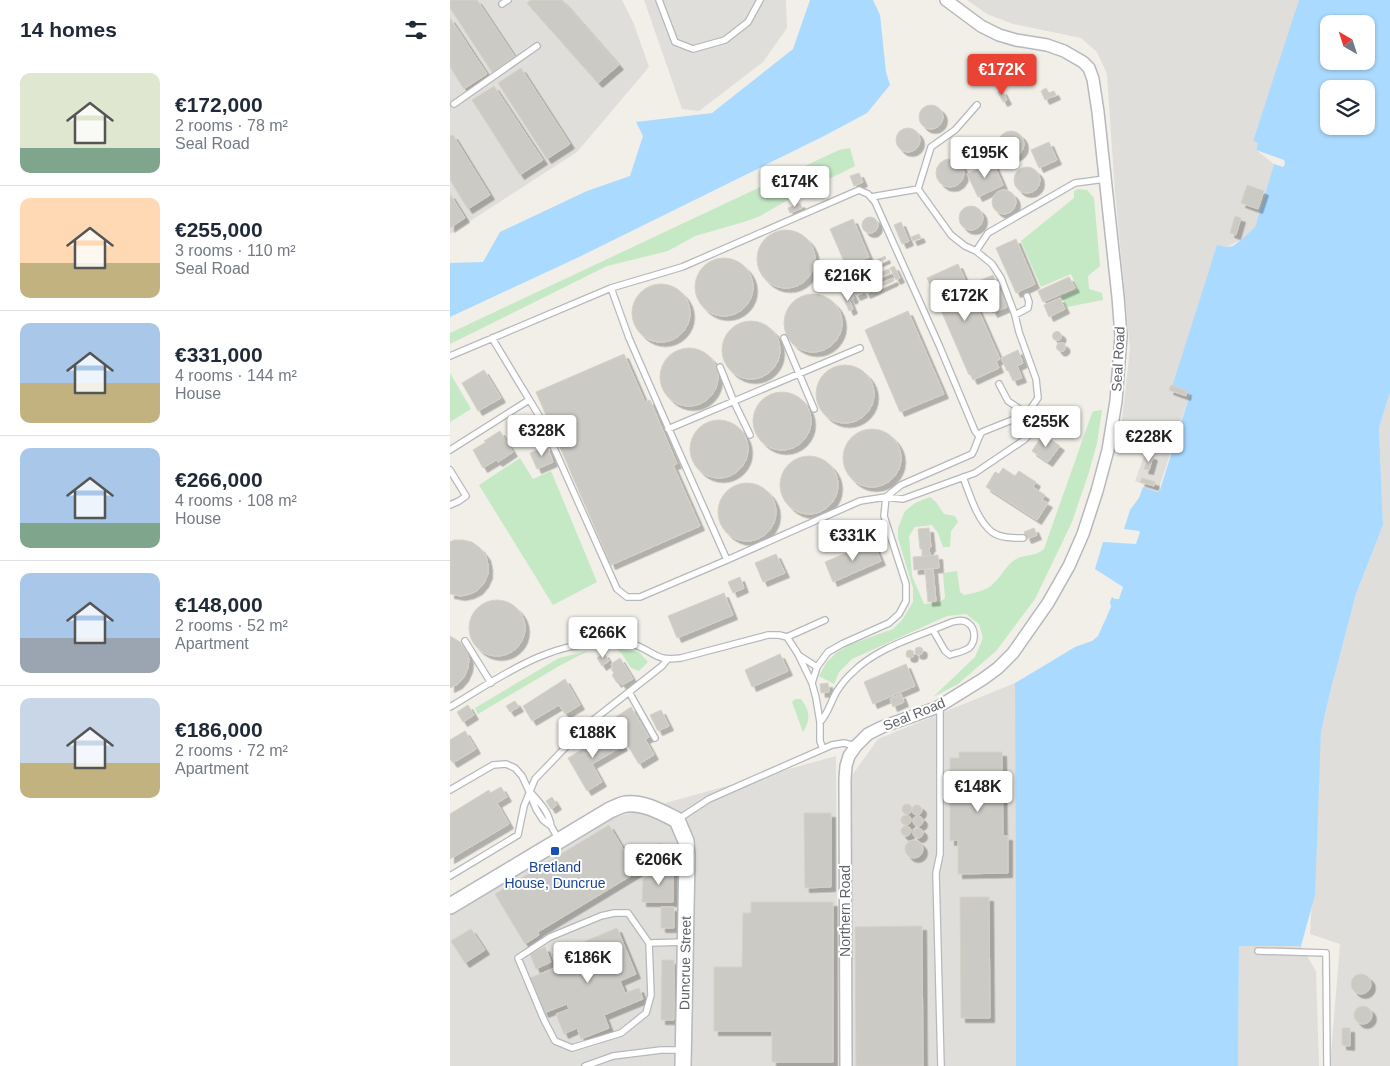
<!DOCTYPE html>
<meta charset="utf-8">
<style>
:root{--surface:#fff;--page:#f6f6f7;--text:#1f2937;--muted:#747a83;--line:#e0e1e3;--accent:#ea4335}
body{margin:0;font-family:Helvetica,sans-serif;background:var(--page);color:var(--text);height:100vh;display:flex;flex-direction:column;font-size:19px;white-space:nowrap}
*{box-sizing:border-box;margin:0}
p{font-size:16px;color:var(--muted)}
.icon{flex:none;width:28px;height:28px;fill:none;stroke:currentColor;stroke-width:2;stroke-linecap:round;stroke-linejoin:round}
.map{position:relative;flex:1;overflow:hidden}
.details{display:flex;flex-direction:column;background:var(--surface);width:450px}
.details>*{flex:none}
.needle{width:32px;rotate:321deg}
.controls{position:absolute;left:870px;top:15px;display:grid;gap:10px}
.controls a{display:grid;place-items:center;width:55px;height:55px;border-radius:10px;background:var(--surface);box-shadow:0 1px 4px #0004;font-size:25px}
.price{position:absolute;translate:-50% -42px;padding:0 11px;border-radius:5px;background:#fff;color:#222;font-size:16px;line-height:32px;filter:drop-shadow(0 1px 2px #0008)}
.price::after{content:'';position:absolute;left:50%;top:30px;width:15px;height:11px;margin-left:-8px;background:inherit;clip-path:polygon(0 0,100% 0,50% 100%)}
.price.current{background:var(--accent);color:#fff}
ul{padding:0;list-style:none}
li{display:flex;align-items:center;gap:15px;height:125px;padding:0 20px}
li+li{border-top:1px solid var(--line)}
li span{display:grid;place-items:center;flex:none;width:140px;height:100px;border-radius:10px;color:#555}
li>.icon{margin-inline-start:auto}
span .icon{width:60px;height:60px;fill:#fffc;stroke-width:1}
li b{font-size:21px}
h2{display:flex;justify-content:space-between;align-items:center;height:60px;padding:0 20px;font-size:21px}
main{display:flex;flex:1;min-height:0}
.map>svg:first-child{display:block}
.industrial{fill:#e0deda}
.green{fill:#c5e8c5}
.water{fill:#aadaff;fill-rule:evenodd}
.building{fill:#cccac5;stroke:#d6d1c6;filter:url(#shadow)}
.lines{fill:none;stroke-linecap:round;stroke-linejoin:round}
.service-casing{stroke:#b5b8bc;stroke-width:8}
.minor-casing{stroke:#b5b8bc;stroke-width:14}
.tertiary-casing{stroke:#b5b8bc;stroke-width:18}
.service{stroke:#fff;stroke-width:5.5}
.minor{stroke:#fff;stroke-width:11}
.tertiary{stroke:#fff;stroke-width:15}
.transit-dot{fill:#1a4fb4;stroke:#fff;stroke-width:2}
.labels{text-anchor:middle;stroke-width:4;stroke-linejoin:round;paint-order:stroke}
.street-label{font-size:14px;fill:#5f6368;stroke:#fff}
.transit-label{font-size:14px;fill:#164399;stroke:#fff}
</style>
<main>
<section class="details">
<h2>14 homes<svg class="icon" aria-label="filters" viewBox="0 0 24 24"><path d="M4 7h16M4 17h16"/><circle cx="9" cy="7" r="2"/><circle cx="15" cy="17" r="2"/></svg></h2>
<ul>
<li><span style="background:linear-gradient(#dfe7d0 75%,#7fa58c 0)"><svg class="icon" aria-label="home" viewBox="0 0 24 24"><path d="M3 11l9-7 9 7M6 9v11h12V9"/></svg></span><div><b>€172,000</b><p>2 rooms · 78 m²</p><p>Seal Road</p></div></li>
<li><span style="background:linear-gradient(#ffd9b3 65%,#c2b280 0)"><svg class="icon" aria-label="home" viewBox="0 0 24 24"><path d="M3 11l9-7 9 7M6 9v11h12V9"/></svg></span><div><b>€255,000</b><p>3 rooms · 110 m²</p><p>Seal Road</p></div></li>
<li><span style="background:linear-gradient(#a9c7e8 60%,#c2b280 0)"><svg class="icon" aria-label="home" viewBox="0 0 24 24"><path d="M3 11l9-7 9 7M6 9v11h12V9"/></svg></span><div><b>€331,000</b><p>4 rooms · 144 m²</p><p>House</p></div></li>
<li><span style="background:linear-gradient(#a9c7e8 75%,#7fa58c 0)"><svg class="icon" aria-label="home" viewBox="0 0 24 24"><path d="M3 11l9-7 9 7M6 9v11h12V9"/></svg></span><div><b>€266,000</b><p>4 rooms · 108 m²</p><p>House</p></div></li>
<li><span style="background:linear-gradient(#a9c7e8 65%,#9aa5b1 0)"><svg class="icon" aria-label="home" viewBox="0 0 24 24"><path d="M3 11l9-7 9 7M6 9v11h12V9"/></svg></span><div><b>€148,000</b><p>2 rooms · 52 m²</p><p>Apartment</p></div></li>
<li><span style="background:linear-gradient(#c9d6e8 65%,#c2b280 0)"><svg class="icon" aria-label="home" viewBox="0 0 24 24"><path d="M3 11l9-7 9 7M6 9v11h12V9"/></svg></span><div><b>€186,000</b><p>2 rooms · 72 m²</p><p>Apartment</p></div></li>
</ul>
</section>
<div class="map">
<svg width="940" height="1066" viewBox="0 0 940 1066">
<defs>
<filter id="shadow"><feDropShadow dx="4.5" dy="4.5" stdDeviation="0" flood-color="#0004"/></filter>
</defs>
<rect width="100%" height="100%" fill="#f1efe8"/>
<path class="industrial" d="M0,0H172L184,24L199,67L127,152L0,234Z
M194,0H336L337,28L313,62L249,111L232,109Z
M517,0H850L803,141L808,143L806,150L824,164L805,227L791,240L776,247L767,246L723,386L740,393L708,491L685,481L699,442L671,428L680,349L665,192L657,74L647,52L631,38L563,24L537,14Z
M940,392V1066H880L890,944L860,934L871,732L880,693L906,594L933,525L929,428Z
M565,683L566,1066H403L400,778L428,739Z
M386,756L388,1066H0V913L161,818Z
M789,946H851L866,971L869,1066H788Z"/>
<path class="green" d="M400,148L405,166L345,196L310,216L297,221L245,236L218,251L157,266L0,344V333L389,150Z
M628,189L637,190L644,198L650,266L638,276L639,289L652,293L653,300L617,307L611,296L628,289L621,274L591,287L571,241L624,198V191Z
M0,373L21,409L0,422Z
M652,410L647,443L639,472L622,522L585,599L546,651L508,684L483,697L525,657L533,638L529,624L516,614L497,616L402,659L389,672L384,684L369,676L376,663L386,653L399,645L443,629L452,620L463,602V588L448,538V528L455,511L465,503L480,497L486,502L494,514L505,516L508,522L501,531L500,547H493L488,533L482,525L465,527L459,536L462,576L474,604L490,602L495,598L493,573L507,571L510,592L514,595C523,593 536,591 543,584C552,576 557,563 568,558C578,554 584,557 594,549L642,413L644,411Z
M70,458L83,479L101,471L147,582L103,605L29,485Z
M167,649L189,652L198,662L189,671L181,668L172,654Z
M138,651L109,666L28,714L25,708L109,658Z
M345,699H351C360,711 361,719 353,732L342,702Z"/>
<path class="water" d="M360,0H423L430,15L436,72L440,85L417,113L374,136L129,257L0,317V263L33,262L50,232L137,191L180,176L193,136L186,122L262,113L343,49Z
M849,0H940V392L929,428L933,525L906,594L880,693L871,732L865,895L851,946H789L788,1066H566L565,683L625,647L642,641L648,636L661,607L660,602L662,597L665,599H669L673,587L645,569L653,542L686,544L690,532L689,531L674,529L680,510L689,498L693,487L708,492L710,490L740,394L722,387L767,245L776,247L783,246L791,240L805,227L824,164L833,167L835,164L834,160L806,150L808,143L803,141ZM879,24H916V61H879ZM879,89H916V126H879Z"/>
<path class="building" d="M0,0H27L65,57L42,72L0,8Z
M81,0H112L169,65L148,83L77,3Z
M0,18L37,74L14,89L0,67Z
M71,68L120,144L97,159L48,83Z
M44,86L93,160L70,175L22,100Z
M596,88L599,93L604,91L606,95L595,100L591,91Z
M552,90L557,100L553,102L548,92Z
M469 117a12 12 0 1 1 24 0a12 12 0 1 1-24 0Z
M446 140a12 12 0 1 1 24 0a12 12 0 1 1-24 0Z
M548 144a13 13 0 1 1 26 0a13 13 0 1 1-26 0Z
M3,135L40,195L18,209L0,180V136Z
M516 152a12 12 0 1 1 24 0a12 12 0 1 1-24 0Z
M599,142L607,160L589,168L581,150Z
M486 173a14 14 0 1 1 28 0a14 14 0 1 1-28 0Z
M543,162L553,185L528,197L517,174Z
M564 180a13 13 0 1 1 26 0a13 13 0 1 1-26 0Z
M409,173L413,182L404,186L400,176Z
M797,185L814,191L808,209L791,203Z
M542 202a12 12 0 1 1 24 0a12 12 0 1 1-24 0Z
M0,194L15,218L0,228Z
M350,203L352,208L340,213L338,208Z
M509 218a12 12 0 1 1 24 0a12 12 0 1 1-24 0Z
M785,216L791,218L786,235L780,233Z
M412 225a8 8 0 1 1 16 0a8 8 0 1 1-16 0Z
M403,219L419,257L396,266L380,229Z
M451,222L459,241L452,244L444,225Z
M307 259a29 29 0 1 1 58 0a29 29 0 1 1-58 0Z
M469,234L471,238L463,241L461,237Z
M566,239L585,284L566,293L546,248Z
M435,256L436,259L428,262L427,260Z
M245 287a29 29 0 1 1 58 0a29 29 0 1 1-58 0Z
M424,262L425,265L418,269L416,266Z
M508,264L550,359L546,361L549,368L523,380L520,374L519,375L477,278Z
M415,266L416,270L408,273L406,270Z
M444,266L450,278L446,280L440,268Z
M439,269L440,273L423,280L422,276Z
M543,275L557,307L543,313L529,281Z
M619,277L625,288L593,302L588,291Z
M443,278L444,281L416,294L410,281L414,279L418,289Z
M409,283L413,293L406,296L401,287Z
M182 313a29 29 0 1 1 58 0a29 29 0 1 1-58 0Z
M399,286L404,298L401,300L395,287Z
M396,292L403,309L399,311L392,294Z
M334 323a29 29 0 1 1 58 0a29 29 0 1 1-58 0Z
M610,298L615,309L599,317L594,305Z
M458,311L494,394L450,412L415,330Z
M272 350a29 29 0 1 1 58 0a29 29 0 1 1-58 0Z
M602.5 336a4.5 4.5 0 1 1 9 0a4.5 4.5 0 1 1-9 0Z
M606.5 347a4.5 4.5 0 1 1 9 0a4.5 4.5 0 1 1-9 0Z
M210 377a29 29 0 1 1 58 0a29 29 0 1 1-58 0Z
M568,350L573,363L567,366L572,378L563,381L558,370L557,371L551,358Z
M174,354L195,402L200,400L227,464L223,465L250,526L161,565L86,392Z
M366 394a29 29 0 1 1 58 0a29 29 0 1 1-58 0Z
M34,370L51,398L28,411L12,383Z
M721,385L737,391L736,396L719,390Z
M303 421a29 29 0 1 1 58 0a29 29 0 1 1-58 0Z
M240 449a29 29 0 1 1 58 0a29 29 0 1 1-58 0Z
M393 458a29 29 0 1 1 58 0a29 29 0 1 1-58 0Z
M50,431L63,452L48,462L46,460L33,468L23,450L36,442L34,441Z
M593,434L610,446L598,462L582,451Z
M97,446L103,462L87,469L80,453Z
M699,455L703,456L699,470L694,469Z
M330 485a29 29 0 1 1 58 0a29 29 0 1 1-58 0Z
M553,468L565,476L569,471L586,482L583,487L595,495L592,500L598,503L587,520L536,487L545,472L549,474Z
M692,478L705,482L704,486L690,482Z
M268 512a29 29 0 1 1 58 0a29 29 0 1 1-58 0Z
M479,528L481,547L479,548L480,555L472,556V549H470L468,529Z
M584,528L587,535L577,539L574,532Z
M4,540H13L22,542L30,548L36,556L38,565V574L34,583L28,590L20,594L11,596L0,594V542Z
M423,542L431,561L383,582L375,562Z
M326,554L335,573L313,582L305,563Z
M488,555L489,568L464,570L463,557Z
M475,569H483L486,601L478,602Z
M290,577L294,588L283,593L278,582Z
M274,593L283,615L227,638L218,616Z
M19 628a28 28 0 1 1 56 0a28 28 0 1 1-56 0Z
M0,636L10,642L16,650L19,659L18,668L14,677L8,684L0,688Z
M465 651a4 4 0 1 1 8 0a4 4 0 1 1-8 0Z
M456 654a4 4 0 1 1 8 0a4 4 0 1 1-8 0Z
M154,653L159,661L152,666L147,658Z
M330,654L338,671L302,687L295,670Z
M170,658L183,679L172,685L169,681L167,683L162,675L164,673L161,669L163,668L161,664Z
M456,664L465,686L423,704L414,682Z
M115,679L130,705L115,714L109,705L82,721L73,706Z
M378,683L379,692L371,693L370,684Z
M451,694L454,702L443,707L440,699Z
M65,701L69,707L60,712L56,706Z
M18,705L24,715L13,722L7,712Z
M181,707L199,737L195,739L204,755L189,764L170,733L174,730L166,717Z
M211,710L219,726L208,731L200,715Z
M15,731L26,749L3,763L0,759V740Z
M159,733L163,738L166,736L173,746L142,764L152,782L137,791L118,758Z
M509,752H552L553,836H558V873L508,874V840L500,841V758H509Z
M51,787L57,797L47,803L59,824L0,859V814L39,790L40,793Z
M102,797L107,805L101,809L96,801Z
M452 809a5 5 0 1 1 10 0a5 5 0 1 1-10 0Z
M462 810a5 5 0 1 1 10 0a5 5 0 1 1-10 0Z
M354,813H381V887L355,888Z
M451 820a5 5 0 1 1 10 0a5 5 0 1 1-10 0Z
M463 821a5 5 0 1 1 10 0a5 5 0 1 1-10 0Z
M159,825L181,862L211,843L217,854L88,932L89,935L75,944L45,894Z
M451 831a5 5 0 1 1 10 0a5 5 0 1 1-10 0Z
M463 833a5 5 0 1 1 10 0a5 5 0 1 1-10 0Z
M455 849a9 9 0 1 1 18 0a9 9 0 1 1-18 0Z
M223,867V902H192L193,879L209,868Z
M510,897H539L540,1018H511Z
M301,902H383V1062H322V1031H264V967H292L293,913H301Z
M211,907H224V928H211Z
M472,926L473,1066H406L405,927Z
M167,928L186,974L170,981L175,993L189,988L193,999L154,1015L159,1028L131,1039L127,1028L114,1034L106,1014L119,1009L117,1004L94,1013L80,978L107,967L102,955Z
M21,929L35,950L15,963L1,941Z
M95,947L101,962L86,969L80,954Z
M212,960H224V1020H211Z
M901 984a10 10 0 1 1 20 0a10 10 0 1 1-20 0Z
M904 1015a9 9 0 1 1 18 0a9 9 0 1 1-18 0Z
M892,1028H900V1046L892,1045Z"/>
<g class="lines">
<defs>
<path id="service" d="M209,0L225,42L243,49L275,40L298,22L310,0
M52,4L58,0
M4,104L87,46
M421,197L468,189
M526,251L538,233L625,183L655,179
M161,288L179,338L214,418L277,560
M565,315L578,308L579,302L577,296
M42,338L91,419L167,589L177,597H190L277,560L410,501L436,497L453,499L525,473L574,440L595,419L618,412
M334,338L364,409
M0,356L161,288L232,267L409,190L418,194L425,202L489,345L525,431L529,436
M270,367L284,402L300,435
M549,384L558,401L577,414
M218,429L410,348
M0,450L79,400
M0,470L16,496L9,501L0,505
M513,477C520,495 527,520 542,532C550,538 563,538 573,538
M337,637L375,620
M15,641L41,683
M350,656L367,667
M179,692L205,738
M490,706V854L486,873L491,1066
M0,707C52,676 98,641 162,642C169,642 181,643 188,646C208,655 207,661 231,658L318,635H329L337,637L348,654L362,683
M370,722C378,714 381,701 387,691C391,685 396,678 402,673C427,647 469,636 502,622C507,621 513,619 518,623C526,629 526,641 519,648C513,652 506,653 500,655L495,651L483,630
M373,749L370,741V722L366,698L362,683L367,667L378,652L392,644L439,623L449,614L456,601V584L434,516L436,497L451,485L522,454C526,447 528,437 532,432L577,414L588,398L586,379L569,332L565,315L551,278L542,264L526,251L515,246L501,235L468,189L481,147L505,130L527,105
M0,790L43,765L56,764L65,768L72,776L79,791L86,809L93,820L101,826L109,840
M82,794C92,805 99,813 101,826
M227,820L259,799L382,745L394,743L406,746
M0,876L68,835L74,806L85,779L137,725L212,666L217,660
M199,943L178,913H164L151,916L100,937L68,958L94,1020L105,1041L122,1048L171,1033L196,1013L201,995L199,943L235,942
M808,951L876,953L877,1066
M135,1066L163,1056L211,1050H233"/>
<path id="minor" d="M396,1066L395,779L396,766L399,756L406,746L418,734L432,727L488,707L533,679L548,668L563,653L598,603L619,566L633,534L647,491L658,450L666,401L671,336L668,297L648,112L643,79L639,68L633,62L614,51L597,45L566,40L549,35L531,26L496,0"/>
<path id="tertiary" d="M0,906L160,810C165,808 170,805 176,804C194,802 211,812 227,820L236,841L237,857L233,1066"/>
</defs>
<use href="#service" class="service-casing"/>
<use href="#minor" class="minor-casing"/>
<use href="#tertiary" class="tertiary-casing"/>
<use href="#service" class="service"/>
<use href="#minor" class="minor"/>
<use href="#tertiary" class="tertiary"/>
</g>
<rect class="transit-dot" x="100" y="846" width="10" height="10" rx="2.5"/>
<g class="labels">
<g class="street-label">
<text transform="translate(668 359) rotate(-87)" y="5">Seal Road</text>
<text transform="translate(464 714) rotate(-22)" y="5">Seal Road</text>
<text transform="translate(395 911) rotate(-90)" y="5">Northern Road</text>
<text transform="translate(235 963) rotate(-89)" y="5">Duncrue Street</text>
</g>
<g class="transit-label">
<text x="105" y="872">Bretland<tspan x="105" dy="16">House, Duncrue</tspan></text>
</g>
</g>
</svg>
<div class="controls">
<a><svg class="needle" viewBox="-14 -14 28 28"><path d="M0-13l5 13h-10z" fill="#e53935"/><path d="M0 13l5-13h-10z" fill="#747a83"/></svg></a>
<a><svg class="icon" aria-label="layers" viewBox="0 0 24 24"><path d="M12 4l9 5-9 5-9-5zM3 14l9 5 9-5"/></svg></a>
</div>
<b class="price current" style="left:552px;top:96px">€172K</b>
<b class="price" style="left:535px;top:179px">€195K</b>
<b class="price" style="left:345px;top:208px">€174K</b>
<b class="price" style="left:398px;top:302px">€216K</b>
<b class="price" style="left:515px;top:322px">€172K</b>
<b class="price" style="left:596px;top:448px">€255K</b>
<b class="price" style="left:92px;top:457px">€328K</b>
<b class="price" style="left:699px;top:463px">€228K</b>
<b class="price" style="left:403px;top:562px">€331K</b>
<b class="price" style="left:153px;top:659px">€266K</b>
<b class="price" style="left:143px;top:759px">€188K</b>
<b class="price" style="left:528px;top:813px">€148K</b>
<b class="price" style="left:209px;top:886px">€206K</b>
<b class="price" style="left:138px;top:984px">€186K</b>
</div>
</main>
